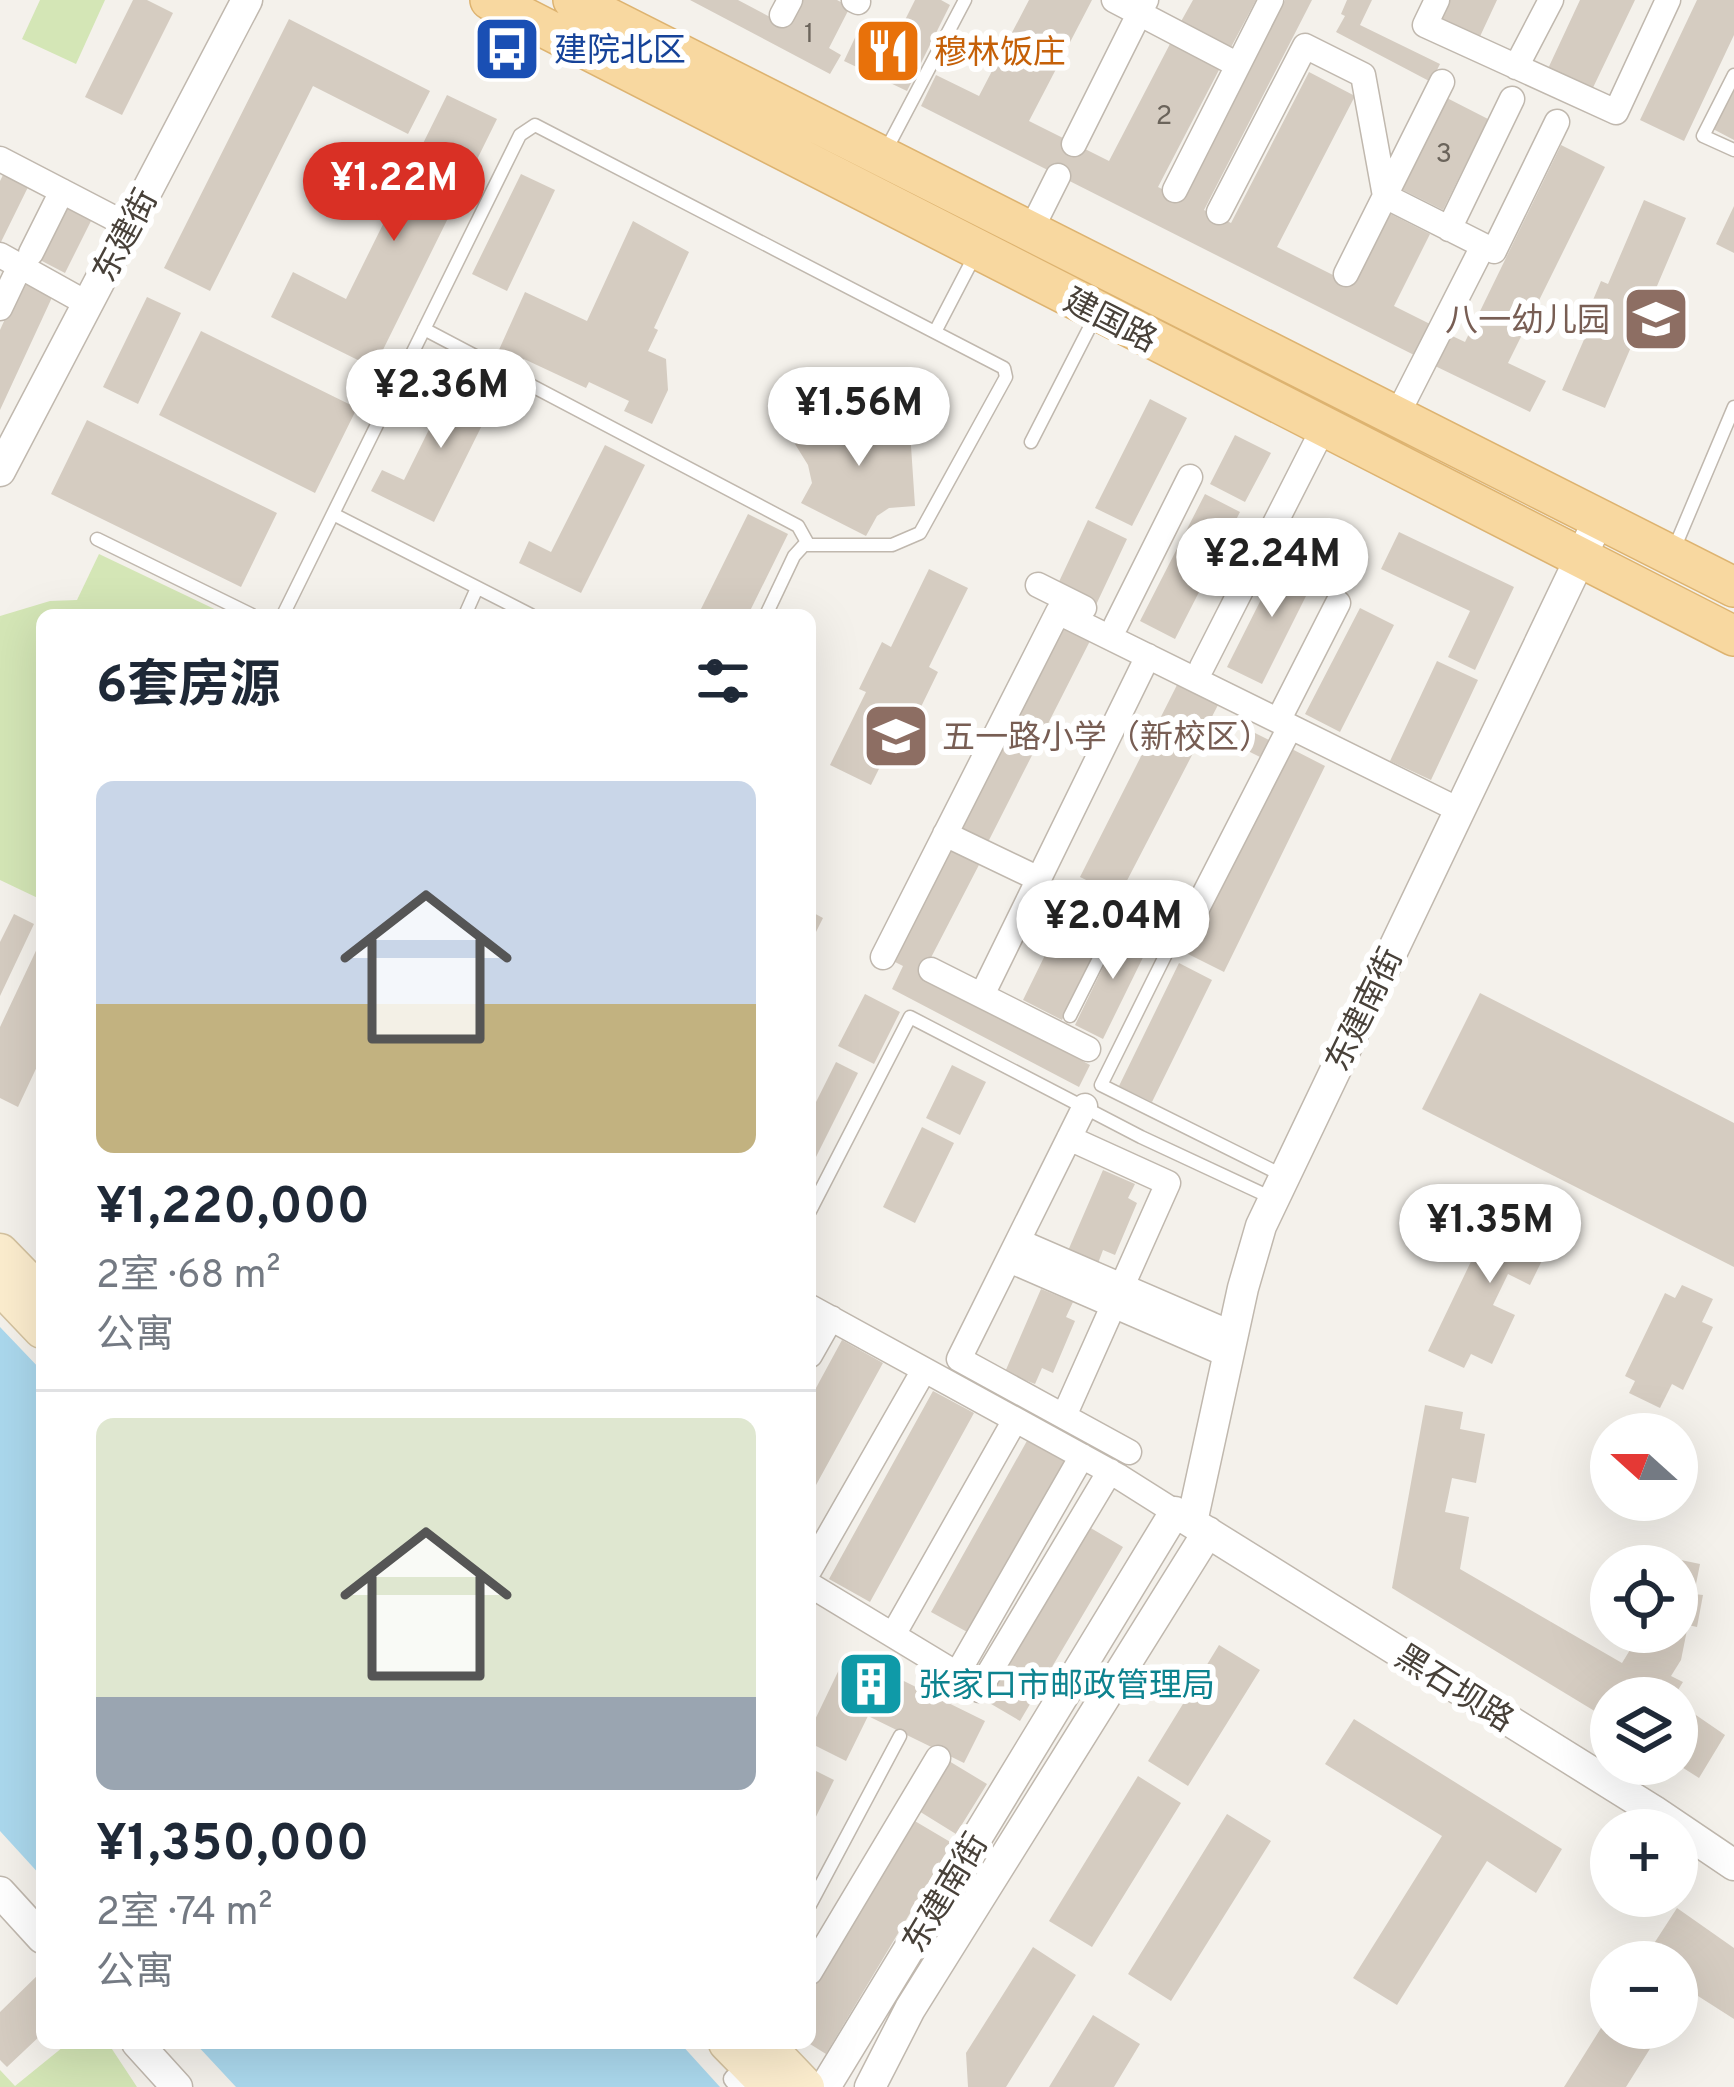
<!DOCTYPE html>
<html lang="zh">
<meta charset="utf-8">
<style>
:root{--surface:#fff;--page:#f2f2f3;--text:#1f2937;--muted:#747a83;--line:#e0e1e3;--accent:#d93025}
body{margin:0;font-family:Overpass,"Noto Sans SC",sans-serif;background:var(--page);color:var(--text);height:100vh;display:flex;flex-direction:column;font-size:45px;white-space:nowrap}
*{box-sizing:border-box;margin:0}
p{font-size:39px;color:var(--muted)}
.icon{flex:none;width:66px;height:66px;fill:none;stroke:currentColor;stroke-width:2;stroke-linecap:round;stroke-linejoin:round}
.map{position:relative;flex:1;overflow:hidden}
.sheet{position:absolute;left:36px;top:609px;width:780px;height:1440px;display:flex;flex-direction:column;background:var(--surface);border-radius:18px;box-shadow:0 12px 48px #0002}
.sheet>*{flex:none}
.needle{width:78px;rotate:291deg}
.controls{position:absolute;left:1590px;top:1413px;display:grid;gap:24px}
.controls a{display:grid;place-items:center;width:108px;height:108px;border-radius:50%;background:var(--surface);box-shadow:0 12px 48px #0002;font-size:60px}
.price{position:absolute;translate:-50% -102px;padding:0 27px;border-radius:42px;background:#fff;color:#222;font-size:39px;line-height:78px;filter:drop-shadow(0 3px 6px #0008)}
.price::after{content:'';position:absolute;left:50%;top:72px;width:36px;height:27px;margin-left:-18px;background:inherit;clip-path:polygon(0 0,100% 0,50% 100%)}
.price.on{background:var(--accent);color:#fff}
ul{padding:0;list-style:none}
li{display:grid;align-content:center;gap:24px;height:636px;padding:0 60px}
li+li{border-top:3px solid var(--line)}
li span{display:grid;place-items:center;height:372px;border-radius:18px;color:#555}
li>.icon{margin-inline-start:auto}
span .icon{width:216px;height:216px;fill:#fffc;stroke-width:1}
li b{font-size:51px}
h2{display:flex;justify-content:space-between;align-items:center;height:144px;padding:0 60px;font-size:51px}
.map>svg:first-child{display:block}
.green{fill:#d4e6b6}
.water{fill:#abd8ed}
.building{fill:#d5ccc1}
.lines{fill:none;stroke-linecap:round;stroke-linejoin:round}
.service-casing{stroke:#c0b8ae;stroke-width:15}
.pedestrian-casing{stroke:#c0b8ae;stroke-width:21}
.minor-casing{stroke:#c0b8ae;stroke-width:27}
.tertiary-casing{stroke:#c0b8ae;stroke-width:33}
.secondary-casing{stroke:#d4c29f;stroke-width:39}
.primary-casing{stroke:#ddb370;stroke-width:42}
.service{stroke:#fff;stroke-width:12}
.pedestrian{stroke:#fff;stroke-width:18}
.minor{stroke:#fff;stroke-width:24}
.tertiary{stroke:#fff;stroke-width:30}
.secondary{stroke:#fcedce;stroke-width:36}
.primary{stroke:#f8d8a0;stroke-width:39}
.labels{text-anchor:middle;stroke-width:12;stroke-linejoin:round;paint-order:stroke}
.number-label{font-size:27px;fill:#6b645b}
.transit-label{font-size:33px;fill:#164399;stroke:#fff;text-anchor:start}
.food-label{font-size:33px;fill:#c56008;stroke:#fff;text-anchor:start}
.street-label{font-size:33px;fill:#484139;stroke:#fff}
.education-label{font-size:33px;fill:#785e54;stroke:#fff;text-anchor:end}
.culture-label{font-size:33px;fill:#0d838f;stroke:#fff;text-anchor:start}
</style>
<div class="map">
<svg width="1734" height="2087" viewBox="0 0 1734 2087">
<rect width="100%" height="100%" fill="#f4f1eb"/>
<path class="green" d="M40,0H105L76,64L22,39Z
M99,554L227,615H42V900L0,880V616L50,601L77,600Z
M68,2043H108L137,2087H0V2070L15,2086Z"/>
<path class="water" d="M0,1327L42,1371V1877L0,1831Z
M195,2043H680L720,2087H236Z"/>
<path class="building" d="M133,0H147L173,13L122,115L85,97Z
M690,0H738L785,25L798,0H837L850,7L829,48L841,55L830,74Z
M915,0H941L950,5L907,91L844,61L861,25L895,40Z
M1029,0H1092L1029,121L1109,161L1171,42L1220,68L1158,187L1182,199L1285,0H1312L1204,210L1231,223L1309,72L1355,96L1277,247L1351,284L1387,212L1430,234L1394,306L1434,326L1418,357L921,106L936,75L979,96Z
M1193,0H1256L1229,51L1179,25Z
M1347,0H1372L1360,25L1440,64L1431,82L1336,32L1345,16L1341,14Z
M1445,0H1497L1476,45L1433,25Z
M1580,0H1635L1589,96L1545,75Z
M1697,0H1734V35L1684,141L1640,120Z
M289,19L430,91L408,134L313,86L210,291L164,268Z
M1734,87V140L1713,129Z
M447,95L497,119L374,368L271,317L293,272L346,299Z
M1445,97L1488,119L1443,210L1399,188Z
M1561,145L1605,167L1508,363L1546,381L1530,412L1433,365L1448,334L1465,342Z
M6,169L31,181L0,244V181Z
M521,174L555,190L507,291L472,274Z
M1644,200L1686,218L1605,408L1562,390L1600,303L1593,300L1601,281L1608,284Z
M69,203L94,215L65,273L40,260Z
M1734,206V253L1716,244Z
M633,221L689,252L654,328L658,330L648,351L666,359L668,390L652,424L624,411L629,401L589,382L586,388L524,359L522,363L498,352L525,292L587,321Z
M24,277L55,291L0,410V330Z
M147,297L181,313L138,404L103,387Z
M201,331L357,408L315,493L159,415Z
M457,373L498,393L434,522L371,491L382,470L404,480Z
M1150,399L1187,418L1132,526L1095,508Z
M857,407L910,431L915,506L889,508L877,516L866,536L801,503L812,483L808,465L795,444Z
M87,420L277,513L241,587L51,494Z
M1235,435L1271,453L1245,502L1210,484Z
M605,445L645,465L581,593L519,563L529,541L551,552Z
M1205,494L1240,512L1175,639L1140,621Z
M748,514L788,534L748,615H698Z
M1088,520L1127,539L1095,607L1056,588Z
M1399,532L1514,587L1475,670L1448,657L1470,611L1381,569Z
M1283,556L1317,574L1262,684L1227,667Z
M929,569L968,588L929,667L938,672L918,713L909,708L871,785L830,765L866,692L859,689L882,642L891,647Z
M1360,608L1394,625L1340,732L1305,714Z
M1063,623L1092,637L986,846L958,832Z
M1437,661L1478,680L1431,780L1390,761Z
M1177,685L1218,705L1119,896L1080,877Z
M1249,730L1277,744L1268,761L1240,747Z
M1286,746L1325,766L1224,972L1184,952Z
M949,845L981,861L922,975L1090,1065L1079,1087L892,989L903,966L893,961Z
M1074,896L1114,916L1062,1020L1023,1000Z
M810,911L823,918L810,944Z
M14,914L34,924L0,996V942Z
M1123,926L1152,939L1103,1039L1075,1025Z
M42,938V1056L18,1107L0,1098V1027Z
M1179,963L1212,980L1152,1102L1119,1086Z
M1480,993L1734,1123V1267L1422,1109Z
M865,994L900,1012L874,1064L838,1046Z
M836,1062L858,1073L810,1169V1114Z
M952,1065L986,1082L960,1135L926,1118Z
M922,1127L954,1143L915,1223L883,1207Z
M1103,1170L1135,1184L1128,1198L1137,1203L1115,1255L1103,1250L1097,1266L1067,1253Z
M1502,1197L1537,1214L1530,1229L1552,1240L1530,1285L1508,1274L1493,1305L1515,1315L1492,1364L1471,1354L1464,1368L1428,1351Z
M1682,1285L1713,1299L1702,1322L1713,1327L1683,1390L1672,1384L1660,1408L1629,1393L1635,1381L1625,1376L1665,1293L1675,1298Z
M1041,1289L1073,1302L1066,1317L1075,1321L1053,1373L1042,1368L1035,1384L1005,1372Z
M842,1340L883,1363L810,1496V1399Z
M933,1391L974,1413L870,1602L829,1579Z
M1425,1405L1463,1412L1460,1429L1485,1434L1476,1483L1452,1478L1445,1512L1469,1517L1460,1569L1622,1663L1633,1645L1641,1651L1648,1632H1677V1566H1660L1662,1556L1700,1564L1694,1594L1703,1595L1697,1627L1688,1625L1681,1660L1671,1676L1683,1682L1673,1698H1611V1721L1392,1588Z
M1028,1439L1066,1460L969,1633L931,1612Z
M1089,1527L1123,1547L1020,1721L986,1701Z
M1219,1645L1260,1670L1188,1786L1148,1761Z
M847,1653L985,1721L964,1763L868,1716L846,1761L810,1743V1730Z
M1677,1702L1725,1735L1699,1778L1677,1764Z
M1354,1719L1562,1849L1536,1893L1487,1861L1397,2005L1353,1978L1442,1836L1325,1764Z
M944,1758L987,1784L956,1834L914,1808Z
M810,1768L834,1780L810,1829Z
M1138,1776L1181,1803L1092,1947L1049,1921Z
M1227,1814L1271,1841L1171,2001L1128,1974Z
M908,1817L952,1843L826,2054L810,2044V1982Z
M1677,1908L1734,1948V2019L1687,1989L1677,2005V1962H1642Z
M1033,1947L1076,1975L1006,2087H968L966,2053Z
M42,1971V2034L7,2067L0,2060V2012Z
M1611,2012V2028H1663L1626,2087H1564Z
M1093,2015L1140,2044L1114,2087H1049Z"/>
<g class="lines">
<defs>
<path id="service" d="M1734,75L1703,136L1734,150
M886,150L965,0
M424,329L798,526L808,544
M936,330L974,257
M1031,442L1096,315
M333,514L531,615
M97,539L252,615
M1674,549L1734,407
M283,615L520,135L535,125L1004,368L1006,377L920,533L892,545H804L794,556L766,615
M465,615L477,588
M1085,890L1176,934L1101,1085L1282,1175
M1070,1016L1124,909
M810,1211L910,1017L1141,1137L1272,1198
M810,1905L900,1736"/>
<path id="pedestrian" d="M741,2087L733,2079L748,2064"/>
<path id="minor" d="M854,0L858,2
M1114,0L1238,65
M1437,0L1425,25L1616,112L1668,0
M782,15L790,0
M1516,67L1551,0
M1074,144L1146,0
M0,159L129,226
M1175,190L1271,0
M1219,212L1305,46L1363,75L1385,196L1494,251L1557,122
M1449,229L1512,99
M1030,232L1058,176
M31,253L62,191
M0,255L88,304
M1346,274L1442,82
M0,308L20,266
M1396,417L1483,246
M1038,585L1084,608
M1116,625L1190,477
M1202,667L1324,427
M1284,709L1338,603
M945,834L1039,879
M1187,928L1290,727
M883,957L1058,612L1459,810
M931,970L1088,1049
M982,995L1148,656
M1085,1106L959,1359L1129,1452
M1018,1241L1233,1334
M1009,1260L1228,1355
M810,1307L1118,1476L1175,1512
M810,1355L831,1318
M1064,1416L1168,1183L1069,1138
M810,1569L924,1370
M810,1585L957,1674L1082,1456
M893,1635L1015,1420
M979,1690L1110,1471
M810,1972L938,1758"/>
<path id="tertiary" d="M0,471L247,0
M1192,1522L1243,1288L1261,1226L1599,519
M0,1892L42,1938
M137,2043L177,2087
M825,2087L1175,1512L1654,1811L1734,1865
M870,2087L910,2009L1208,1532"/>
<path id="secondary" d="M0,1252L42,1295
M0,1286L42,1330
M727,2043L770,2087
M764,2043L806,2087"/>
<path id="primary" d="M490,0L1734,636
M573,0L1734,587"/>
</defs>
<use href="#service" class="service-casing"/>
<use href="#pedestrian" class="pedestrian-casing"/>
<use href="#minor" class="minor-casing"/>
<use href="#tertiary" class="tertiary-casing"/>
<use href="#secondary" class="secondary-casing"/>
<use href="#primary" class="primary-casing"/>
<use href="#service" class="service"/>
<use href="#pedestrian" class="pedestrian"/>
<use href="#minor" class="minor"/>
<use href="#tertiary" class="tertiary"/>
<use href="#secondary" class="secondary"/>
<use href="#primary" class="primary"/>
</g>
<defs>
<symbol id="bus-square" viewBox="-11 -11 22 22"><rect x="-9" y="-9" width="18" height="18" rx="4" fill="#1a4fb4" stroke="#fff"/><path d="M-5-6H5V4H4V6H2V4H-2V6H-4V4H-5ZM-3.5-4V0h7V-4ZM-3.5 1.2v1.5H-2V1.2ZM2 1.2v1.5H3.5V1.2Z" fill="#fff"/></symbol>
<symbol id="restaurant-square" viewBox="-11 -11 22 22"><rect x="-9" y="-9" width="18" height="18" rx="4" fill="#e8710a" stroke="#fff"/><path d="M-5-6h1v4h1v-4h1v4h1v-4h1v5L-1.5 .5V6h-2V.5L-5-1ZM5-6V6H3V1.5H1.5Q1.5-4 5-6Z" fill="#fff"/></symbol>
<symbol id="school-square" viewBox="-11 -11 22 22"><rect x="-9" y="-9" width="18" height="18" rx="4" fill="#8d6e63" stroke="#fff"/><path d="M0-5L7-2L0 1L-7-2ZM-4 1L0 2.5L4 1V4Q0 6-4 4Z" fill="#fff"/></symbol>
<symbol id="building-square" viewBox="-11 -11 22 22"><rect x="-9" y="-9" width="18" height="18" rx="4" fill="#0f9aa8" stroke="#fff"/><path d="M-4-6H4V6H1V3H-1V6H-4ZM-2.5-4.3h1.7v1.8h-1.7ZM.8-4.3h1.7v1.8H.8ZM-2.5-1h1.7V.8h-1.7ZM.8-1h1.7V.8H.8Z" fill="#fff"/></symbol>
</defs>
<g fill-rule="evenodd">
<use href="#bus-square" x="469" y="11" width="76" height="76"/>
<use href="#restaurant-square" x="850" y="13" width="76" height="76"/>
<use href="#school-square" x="1618" y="281" width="76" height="76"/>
<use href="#school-square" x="858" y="698" width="76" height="76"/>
<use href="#building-square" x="833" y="1646" width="76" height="76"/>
</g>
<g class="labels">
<g class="number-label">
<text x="809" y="42">1</text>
<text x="1164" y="124">2</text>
<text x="1444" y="162">3</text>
</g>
<g class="transit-label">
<text x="554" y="61">建院北区</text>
</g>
<g class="food-label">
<text x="934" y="63">穆林饭庄</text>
</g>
<g class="street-label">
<text transform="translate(124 235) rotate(-62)" y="12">东建街</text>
<text transform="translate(1111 319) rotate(27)" y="12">建国路</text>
<text transform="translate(1363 1009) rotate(-64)" y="12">东建南街</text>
<text transform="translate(1455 1687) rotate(32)" y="12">黑石坝路</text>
<text transform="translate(944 1892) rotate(-59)" y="12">东建南街</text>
</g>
<g class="education-label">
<text x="1610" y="331">八一幼儿园</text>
<text x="942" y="748" text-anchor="start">五一路小学（新校区）</text>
</g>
<g class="culture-label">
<text x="918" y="1696">张家口市邮政管理局</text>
</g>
</g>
</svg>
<div class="controls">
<a><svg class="needle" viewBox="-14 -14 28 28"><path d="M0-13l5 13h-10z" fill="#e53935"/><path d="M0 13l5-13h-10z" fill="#747a83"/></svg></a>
<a><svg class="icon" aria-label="locate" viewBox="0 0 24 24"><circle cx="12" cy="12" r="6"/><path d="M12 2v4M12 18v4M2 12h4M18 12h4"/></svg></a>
<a><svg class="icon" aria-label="layers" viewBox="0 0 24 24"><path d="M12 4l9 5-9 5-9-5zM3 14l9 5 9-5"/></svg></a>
<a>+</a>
<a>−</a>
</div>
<b class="price on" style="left:394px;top:244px">¥1.22M</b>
<b class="price" style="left:441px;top:451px">¥2.36M</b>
<b class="price" style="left:859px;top:469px">¥1.56M</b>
<b class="price" style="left:1272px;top:620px">¥2.24M</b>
<b class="price" style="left:1113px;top:982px">¥2.04M</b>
<b class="price" style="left:1490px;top:1286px">¥1.35M</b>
<section class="sheet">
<h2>6套房源<svg class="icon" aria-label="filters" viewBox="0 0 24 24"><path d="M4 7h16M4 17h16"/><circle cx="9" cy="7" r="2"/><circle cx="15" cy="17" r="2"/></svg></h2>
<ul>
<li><span style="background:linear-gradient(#c9d6e8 60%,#c2b280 0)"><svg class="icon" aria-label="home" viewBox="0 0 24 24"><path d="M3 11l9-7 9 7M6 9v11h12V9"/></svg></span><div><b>¥1,220,000</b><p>2室 · 68 m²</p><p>公寓</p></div></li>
<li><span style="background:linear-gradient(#dfe7d0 75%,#9aa5b1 0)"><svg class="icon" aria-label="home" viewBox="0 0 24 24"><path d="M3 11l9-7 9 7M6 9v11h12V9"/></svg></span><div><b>¥1,350,000</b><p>2室 · 74 m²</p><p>公寓</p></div></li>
</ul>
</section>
</div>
